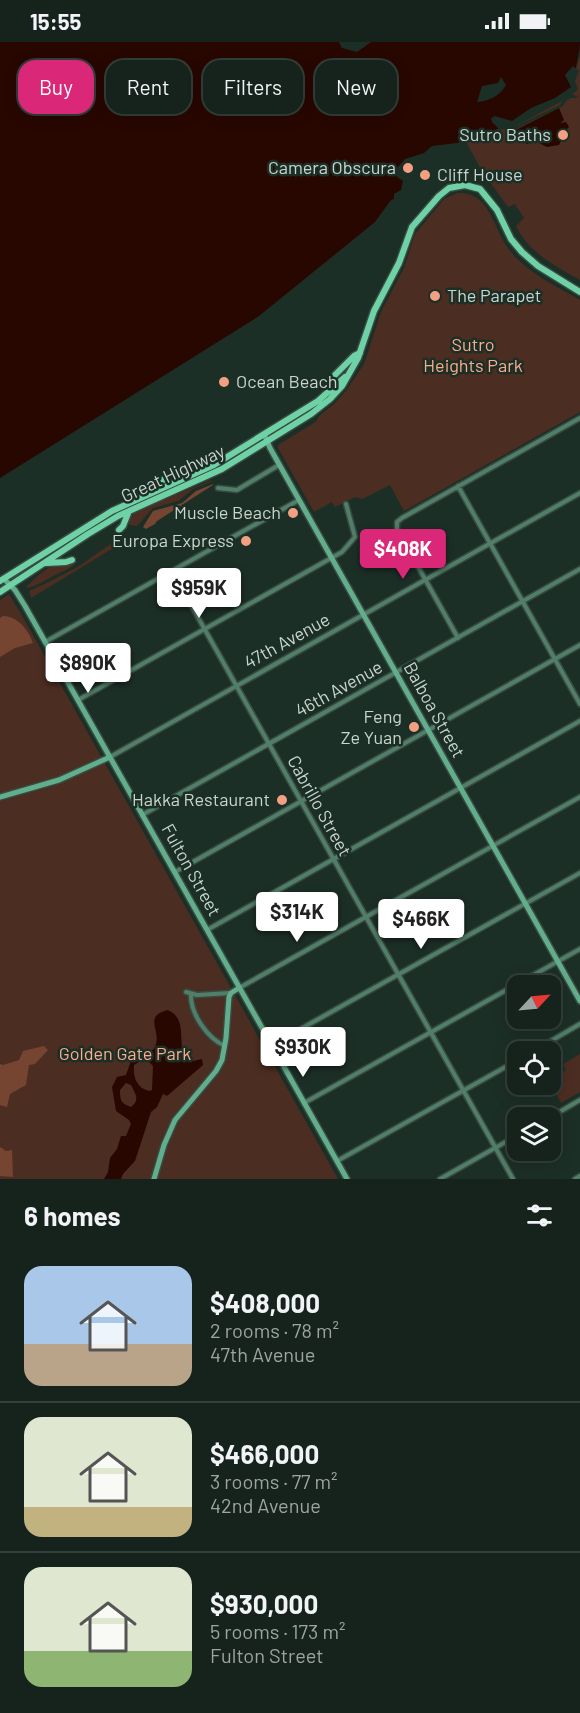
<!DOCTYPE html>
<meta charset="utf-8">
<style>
:root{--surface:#15231c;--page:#1e2b25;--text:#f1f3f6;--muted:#9da4a3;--line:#34403b;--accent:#db2777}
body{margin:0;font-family:Barlow,sans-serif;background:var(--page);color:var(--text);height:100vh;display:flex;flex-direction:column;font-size:22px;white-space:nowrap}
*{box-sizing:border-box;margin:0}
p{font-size:20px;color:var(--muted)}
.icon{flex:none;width:33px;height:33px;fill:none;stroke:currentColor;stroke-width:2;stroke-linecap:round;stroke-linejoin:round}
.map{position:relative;height:1137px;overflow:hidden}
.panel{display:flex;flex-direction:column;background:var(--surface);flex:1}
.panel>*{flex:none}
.top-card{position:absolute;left:18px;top:18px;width:544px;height:54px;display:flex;gap:12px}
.needle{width:39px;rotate:64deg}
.buttons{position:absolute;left:507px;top:933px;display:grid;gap:12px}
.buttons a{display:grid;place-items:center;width:54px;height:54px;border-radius:12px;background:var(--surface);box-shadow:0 3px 15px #0003,0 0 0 2px var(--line);font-size:30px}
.price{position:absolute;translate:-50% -51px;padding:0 14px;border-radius:6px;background:#fff;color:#222;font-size:20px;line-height:39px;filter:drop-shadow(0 2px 3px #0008)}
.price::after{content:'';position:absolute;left:50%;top:36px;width:18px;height:14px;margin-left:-9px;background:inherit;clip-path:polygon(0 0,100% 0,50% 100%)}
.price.selected{background:var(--accent);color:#fff}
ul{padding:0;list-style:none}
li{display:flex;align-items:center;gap:18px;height:150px;padding:0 24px}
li+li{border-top:2px solid var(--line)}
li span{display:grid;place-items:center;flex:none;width:168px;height:120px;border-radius:18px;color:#555}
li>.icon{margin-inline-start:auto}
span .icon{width:72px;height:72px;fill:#fffc;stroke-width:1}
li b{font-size:26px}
h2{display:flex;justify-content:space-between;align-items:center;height:72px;padding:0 24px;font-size:26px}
.tag{padding:0 21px;border-radius:18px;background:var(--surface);box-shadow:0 3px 15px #0003,0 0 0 2px var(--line);font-size:21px;line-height:54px}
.tag.selected{background:var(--accent);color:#fff}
.status{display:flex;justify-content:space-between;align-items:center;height:42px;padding:0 30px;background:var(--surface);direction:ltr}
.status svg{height:16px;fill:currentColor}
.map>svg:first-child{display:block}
.green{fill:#4c2d21}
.forest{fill:#764532}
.water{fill:#280700;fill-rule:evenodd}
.pier{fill:#1c2f26}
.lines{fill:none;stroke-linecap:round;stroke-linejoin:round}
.street-casing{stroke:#384a41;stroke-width:7}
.secondary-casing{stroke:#384a41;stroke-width:8}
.primary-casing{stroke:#384a41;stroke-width:9}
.street{stroke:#517e68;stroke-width:4}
.secondary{stroke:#62ad8b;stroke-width:5}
.primary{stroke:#6fd2a6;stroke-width:6}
.poi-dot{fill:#f2a081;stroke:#1c2f26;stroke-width:2}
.labels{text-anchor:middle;stroke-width:5;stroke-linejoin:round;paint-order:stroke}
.poi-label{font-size:18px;fill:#c9d5cf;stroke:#1c2f26;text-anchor:end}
.park-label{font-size:18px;fill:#fcab8d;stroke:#1c2f26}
.street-label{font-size:18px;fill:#c9d5cf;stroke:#1c2f26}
</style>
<div class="status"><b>15:55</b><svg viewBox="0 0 49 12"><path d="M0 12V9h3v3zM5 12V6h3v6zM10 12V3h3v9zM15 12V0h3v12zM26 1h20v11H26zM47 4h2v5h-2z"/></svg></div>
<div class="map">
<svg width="580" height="1137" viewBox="0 0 580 1137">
<rect width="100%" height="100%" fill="#1c2f26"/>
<path class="green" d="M580,13V238C555,224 528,210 516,184L524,176L515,162L508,165L482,129L465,98H482L497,87L505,86L573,39Z
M457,151C487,149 492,179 504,200C509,210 520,220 529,227C544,239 563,248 580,258V370L404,469L390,443L362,457L355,455L335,465L332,460L314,470L278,406V403L317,379L318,375L334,362L345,350L364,322L381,270L404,226L415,192L444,157Z
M212,438V439L193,447L178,459L153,466L137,484L130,483L128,479L132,471Z
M126,494L130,496L31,556L29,549C43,543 55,537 68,530C88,521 104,503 126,494Z
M72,520L74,523C68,528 62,529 55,533C45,538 38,544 27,546L26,545C45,527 47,524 72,520Z
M9,552L20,570L338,1137H0V558Z
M580,1012V1050L561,1061L551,1042V1037L566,1028L563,1022Z"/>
<path class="forest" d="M213,442V443L157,479L155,482L146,487L143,485L153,469L182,461L196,449Z
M3,574C18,574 29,589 33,601L15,606L0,615V576Z
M44,1004L48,1008L35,1022L29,1023L26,1043L10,1052L7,1065L0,1063V1022L3,1023L19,1018L23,1009Z
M0,1105L6,1109L12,1108L13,1135L0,1134Z"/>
<path class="water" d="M0,0H339L342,6L357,10L371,0H580C580,15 572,31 575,46L505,86L497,87L482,98H465L457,101L432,104L424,111L405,117L396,127L397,135L403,139L401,148L394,152V157L391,158L375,180L259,274L0,436ZM501,35L506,43C500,54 489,59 477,60L482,44L498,41Z
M559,66L564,78L560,81L566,80L569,85L567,87L568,97L561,99L559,103L547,105L535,99L527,102L514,89Z
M168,968C186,976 179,996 183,1010L193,1019L202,1017L203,1023L167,1054L163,1052L157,1065L151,1070L135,1119L123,1132L121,1137H104L108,1130L110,1116L117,1107L121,1094H126L131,1082L129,1078L116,1069L112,1045L117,1035L126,1033L131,1019L154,1007C164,989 141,975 168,968ZM145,1016L153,1024L152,1048L149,1049C136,1046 133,1034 134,1023ZM126,1041L131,1043C136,1053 140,1058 131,1065C121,1061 120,1059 120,1048Z"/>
<path class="pier" d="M573,24L579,29L575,39L578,47L572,53L578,54L576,56H571L566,59L563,64L514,88L512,86L560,63L562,59L512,86L500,88L492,80L491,76L495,74L512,79L531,66L555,56L571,45L565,33Z"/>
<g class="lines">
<defs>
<path id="street" d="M458,444L580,662
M218,446L237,448L279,423
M172,529L513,1137
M458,596L397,487V480L402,476L580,376
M45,600L299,458
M78,658L342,510L355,495L346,462
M110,715L580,451
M142,773L580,527
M175,830L580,603
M207,888L580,679
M239,946L580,755
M186,950L197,953L230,951
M191,952C190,971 207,996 225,1004
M272,1003L580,831
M532,1010L580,982
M304,1061L580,907
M549,1076L580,1058
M337,1119L518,1018
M440,1137L518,1093
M575,1137L580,1134"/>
<path id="secondary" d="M264,392L270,406L580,959
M4,537L15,548L25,564L347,1137
M0,755L59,738L110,715
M154,1137L164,1103L175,1078L216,1029L222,1018L226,996L229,955L231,951L239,946"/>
<path id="primary" d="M335,333L354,314L360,311
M155,449L158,443L163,438
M119,488L123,484L129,469
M46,521L66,520L72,518
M0,539L112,469L214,423L318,359L345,335
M0,550L88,492L118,474L222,427L311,372L330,357L342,344L358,316L374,269L399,221L412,185L439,154L449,146L465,143L480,147L497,168L511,197L522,210L538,224L580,250"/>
</defs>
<use href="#street" class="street-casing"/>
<use href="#secondary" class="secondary-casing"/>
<use href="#primary" class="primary-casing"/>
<use href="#street" class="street"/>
<use href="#secondary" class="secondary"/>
<use href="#primary" class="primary"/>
</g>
<g class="poi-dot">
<circle cx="563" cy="93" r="6"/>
<circle cx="408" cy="126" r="6"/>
<circle cx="425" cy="133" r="6"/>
<circle cx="435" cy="254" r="6"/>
<circle cx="224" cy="340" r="6"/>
<circle cx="293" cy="471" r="6"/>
<circle cx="246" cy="499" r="6"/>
<circle cx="414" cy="685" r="6"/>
<circle cx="282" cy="758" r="6"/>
</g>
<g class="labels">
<g class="poi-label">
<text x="551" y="99">Sutro Baths</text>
<text x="396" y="132">Camera Obscura</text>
<text x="437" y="139" text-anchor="start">Cliff House</text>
<text x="447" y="260" text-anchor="start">The Parapet</text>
<text x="236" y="346" text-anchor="start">Ocean Beach</text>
<text x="281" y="477">Muscle Beach</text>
<text x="234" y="505">Europa Express</text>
<text x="402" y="681">Feng<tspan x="402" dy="21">Ze Yuan</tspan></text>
<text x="270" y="764">Hakka Restaurant</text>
</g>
<g class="park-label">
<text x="473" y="309">Sutro<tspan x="473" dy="21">Heights Park</tspan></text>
<text x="125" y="1018">Golden Gate Park</text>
</g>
<g class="street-label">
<text transform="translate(173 432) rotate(-25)" y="6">Great Highway</text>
<text transform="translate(287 599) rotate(-29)" y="6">47th Avenue</text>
<text transform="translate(339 647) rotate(-29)" y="6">46th Avenue</text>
<text transform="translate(434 668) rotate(61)" y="6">Balboa Street</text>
<text transform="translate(319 764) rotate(61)" y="6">Cabrillo Street</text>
<text transform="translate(191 828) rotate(61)" y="6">Fulton Street</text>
</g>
</g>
</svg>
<div class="buttons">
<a><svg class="needle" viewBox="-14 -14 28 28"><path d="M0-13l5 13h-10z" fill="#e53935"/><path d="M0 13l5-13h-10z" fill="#9da4a3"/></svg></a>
<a><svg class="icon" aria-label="locate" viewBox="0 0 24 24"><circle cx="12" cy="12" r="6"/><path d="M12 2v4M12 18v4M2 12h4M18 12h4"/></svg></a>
<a><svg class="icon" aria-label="layers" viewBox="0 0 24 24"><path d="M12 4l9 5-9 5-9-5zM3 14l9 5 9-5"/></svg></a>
</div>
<b class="price selected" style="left:403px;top:538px">$408K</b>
<b class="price" style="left:199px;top:577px">$959K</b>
<b class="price" style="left:88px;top:652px">$890K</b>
<b class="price" style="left:297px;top:901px">$314K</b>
<b class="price" style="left:421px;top:908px">$466K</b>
<b class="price" style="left:303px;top:1036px">$930K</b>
<div class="top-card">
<a class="tag selected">Buy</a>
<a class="tag">Rent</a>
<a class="tag">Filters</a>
<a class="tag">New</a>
</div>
</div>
<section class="panel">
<h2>6 homes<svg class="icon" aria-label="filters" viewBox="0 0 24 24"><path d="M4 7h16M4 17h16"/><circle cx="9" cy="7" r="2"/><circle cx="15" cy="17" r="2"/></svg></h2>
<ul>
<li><span style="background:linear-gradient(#a9c7e8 65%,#b9a48a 0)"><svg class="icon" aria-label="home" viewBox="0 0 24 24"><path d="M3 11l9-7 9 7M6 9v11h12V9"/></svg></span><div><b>$408,000</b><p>2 rooms · 78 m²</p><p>47th Avenue</p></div></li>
<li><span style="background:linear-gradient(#dfe7d0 75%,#c2b280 0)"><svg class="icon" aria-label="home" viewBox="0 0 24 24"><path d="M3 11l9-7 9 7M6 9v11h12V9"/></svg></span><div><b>$466,000</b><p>3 rooms · 77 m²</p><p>42nd Avenue</p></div></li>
<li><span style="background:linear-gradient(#dfe7d0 70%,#8fb573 0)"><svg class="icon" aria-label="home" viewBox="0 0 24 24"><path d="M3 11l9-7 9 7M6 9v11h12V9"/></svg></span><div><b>$930,000</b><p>5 rooms · 173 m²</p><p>Fulton Street</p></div></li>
</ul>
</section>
